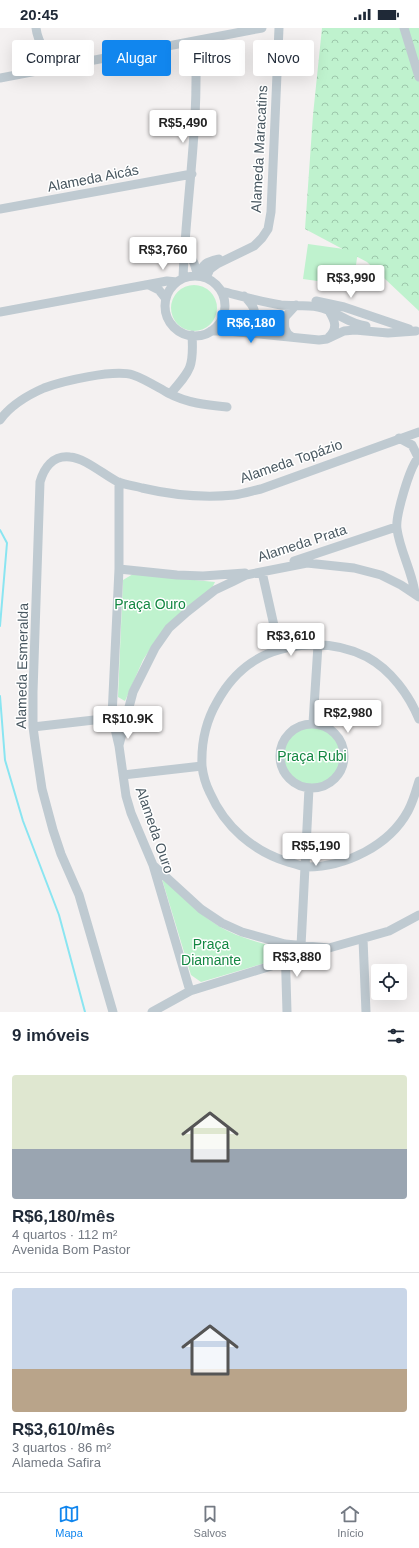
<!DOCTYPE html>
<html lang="pt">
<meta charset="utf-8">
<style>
:root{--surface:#fff;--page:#f6f6f7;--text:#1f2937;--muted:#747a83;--line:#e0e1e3;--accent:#1186ee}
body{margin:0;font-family:Helvetica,sans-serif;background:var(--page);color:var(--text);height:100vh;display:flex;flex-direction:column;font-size:15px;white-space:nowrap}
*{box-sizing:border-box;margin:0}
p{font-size:13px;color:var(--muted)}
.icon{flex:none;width:22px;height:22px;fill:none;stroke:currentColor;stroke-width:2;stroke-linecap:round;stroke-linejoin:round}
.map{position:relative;height:984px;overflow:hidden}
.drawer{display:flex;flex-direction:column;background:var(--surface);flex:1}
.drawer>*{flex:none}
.top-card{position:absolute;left:12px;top:12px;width:395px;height:36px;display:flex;gap:8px}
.controls{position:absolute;left:371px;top:936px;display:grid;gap:8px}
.controls a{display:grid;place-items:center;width:36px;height:36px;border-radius:4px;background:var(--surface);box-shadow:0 4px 16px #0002;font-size:20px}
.price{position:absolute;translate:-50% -34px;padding:0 9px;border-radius:4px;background:#fff;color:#222;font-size:13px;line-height:26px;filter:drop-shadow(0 1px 2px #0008)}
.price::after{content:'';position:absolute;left:50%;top:24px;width:12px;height:9px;margin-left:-6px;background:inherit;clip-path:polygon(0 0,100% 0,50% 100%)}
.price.current{background:var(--accent);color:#fff}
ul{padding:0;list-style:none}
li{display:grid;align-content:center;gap:8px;height:212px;padding:0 12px}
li+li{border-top:1px solid var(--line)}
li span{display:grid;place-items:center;height:124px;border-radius:4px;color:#555}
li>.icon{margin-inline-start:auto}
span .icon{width:72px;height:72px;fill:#fffc;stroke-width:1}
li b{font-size:17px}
h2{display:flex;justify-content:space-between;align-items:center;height:48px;padding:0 12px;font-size:17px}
.chip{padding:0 14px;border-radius:4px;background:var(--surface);box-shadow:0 4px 16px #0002;font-size:14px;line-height:36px}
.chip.current{background:var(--accent);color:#fff}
.status{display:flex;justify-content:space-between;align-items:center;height:28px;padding:0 20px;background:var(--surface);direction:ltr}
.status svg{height:11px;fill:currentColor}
.menu{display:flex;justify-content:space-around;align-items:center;height:56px;border-top:1px solid var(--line);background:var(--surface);font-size:11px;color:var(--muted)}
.menu a{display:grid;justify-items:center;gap:2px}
.menu .current{color:var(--accent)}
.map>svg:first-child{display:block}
.forest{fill:url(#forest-crowns)}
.park{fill:#bff2ce}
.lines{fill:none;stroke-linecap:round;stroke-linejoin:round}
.stream{stroke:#8ae5f1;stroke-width:2}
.minor{stroke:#bfcad1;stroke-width:9}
.labels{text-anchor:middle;stroke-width:3;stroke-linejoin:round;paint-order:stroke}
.street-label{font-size:14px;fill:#485760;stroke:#fff}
.park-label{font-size:14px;fill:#138742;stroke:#fff}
</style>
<div class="status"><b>20:45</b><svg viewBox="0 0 49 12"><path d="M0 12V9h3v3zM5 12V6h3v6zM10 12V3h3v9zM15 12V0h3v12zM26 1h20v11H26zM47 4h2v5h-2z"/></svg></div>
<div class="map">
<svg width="419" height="984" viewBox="0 0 419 984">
<defs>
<pattern id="forest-crowns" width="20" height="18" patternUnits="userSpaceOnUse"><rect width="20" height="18" fill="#bff2ce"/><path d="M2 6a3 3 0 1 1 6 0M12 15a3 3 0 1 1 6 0" fill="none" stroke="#9dc7ab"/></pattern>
</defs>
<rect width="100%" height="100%" fill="#f4f1f1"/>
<path class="forest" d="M322,0H419V283L367,234L305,201L313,87Z"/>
<path class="park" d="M308,216L358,223L353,258L303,251Z
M171 280a23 23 0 1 1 46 0a23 23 0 1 1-46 0Z
M133,546L215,554L211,562L160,606L143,632L125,673L118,669L123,552Z
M281 728a31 31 0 1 1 62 0a31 31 0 1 1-62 0Z
M161,848C179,865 196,884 217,897C236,909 258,914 278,920L279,931L201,954L191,947Z"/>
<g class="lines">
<path class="stream" d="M0,502L7,515L0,598
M0,668L5,732L23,793L59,887L85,984"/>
<path class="minor" d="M36,0C38,16 48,28 59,39
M404,0L419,49
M0,50L262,0
M0,181L192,146
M185,219L194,235L198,248
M200,248C202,235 207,234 219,231
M165 278a30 30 0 1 1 60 0a30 30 0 1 1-60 0Z
M183,250C186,171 200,93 195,14
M206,250L210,241L217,236L254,218L262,210L268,201L271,184L279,0
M149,257L159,262L166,271
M221,263C241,268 261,274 281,277C293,278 306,277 318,279C335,282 348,296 366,298
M316,273L344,279L409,301
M0,284L167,253L177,254
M211,303H228L319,312L327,311L344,303L355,302L388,305L416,303
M238,304C257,293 261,284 244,268
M292,309C284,305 284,297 285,289L296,277
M329,309C338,300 335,293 329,283
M170,366C191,342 194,339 192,307
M0,392C10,378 28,367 44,360C63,353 114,341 133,347C145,351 157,359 168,365C187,375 206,377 227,379
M399,410L412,417L418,429
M119,454V541L112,688L119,718L126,768L131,785L153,837L190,963
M294,533L396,499
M119,541L177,547L203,548L245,545
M262,544L279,620
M415,565C412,543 400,523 397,501C395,489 410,437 419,429
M419,691C409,667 391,642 367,629C349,620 329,616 309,617C267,619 237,637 217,674C206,693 201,715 202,738C203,747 206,757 210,765C225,799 253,823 288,834C294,835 301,839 307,839C345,839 389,818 408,783C413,774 416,763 419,753
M313,695L318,617
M280 728a32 32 0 1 1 64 0a32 32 0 1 1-64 0Z
M33,699L94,692L127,684
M119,717L133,664L155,620L169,600L187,584L215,562L232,554L246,547L307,535L354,540L381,547L401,557L419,569
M123,747L202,738
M154,838L201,881L222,895L242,904L285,916L329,920L389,903L419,887
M363,911L366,984
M285,916L287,984
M301,918L309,760
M113,984L79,867L61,826L53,802L42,761L36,721L33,699V664L40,454C44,440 53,427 70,429C85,430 104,447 118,454C126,457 135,458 142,460C172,467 203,470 234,467C243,466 252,463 261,461L419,404
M152,984L190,963L323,922"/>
</g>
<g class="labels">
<g class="street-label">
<text transform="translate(259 121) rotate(-87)" y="5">Alameda Maracatins</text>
<text transform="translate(93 150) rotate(-11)" y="5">Alameda Aicás</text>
<text transform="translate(291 433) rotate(-19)" y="5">Alameda Topázio</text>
<text transform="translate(302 515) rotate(-18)" y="5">Alameda Prata</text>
<text transform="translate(22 638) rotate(-89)" y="5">Alameda Esmeralda</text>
<text transform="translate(155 802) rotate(71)" y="5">Alameda Ouro</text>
</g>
<g class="park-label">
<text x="150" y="581">Praça Ouro</text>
<text x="312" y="733">Praça Rubi</text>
<text x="211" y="921">Praça<tspan x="211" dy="16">Diamante</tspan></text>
</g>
</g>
</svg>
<div class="controls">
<a><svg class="icon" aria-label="locate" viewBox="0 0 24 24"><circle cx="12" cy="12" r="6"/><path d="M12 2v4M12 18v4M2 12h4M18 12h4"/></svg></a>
</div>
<b class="price" style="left:183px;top:116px">R$5,490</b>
<b class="price" style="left:163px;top:243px">R$3,760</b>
<b class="price" style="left:351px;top:271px">R$3,990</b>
<b class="price current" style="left:251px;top:316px">R$6,180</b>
<b class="price" style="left:291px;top:629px">R$3,610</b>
<b class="price" style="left:348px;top:706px">R$2,980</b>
<b class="price" style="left:128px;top:712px">R$10.9K</b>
<b class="price" style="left:316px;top:839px">R$5,190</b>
<b class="price" style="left:297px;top:950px">R$3,880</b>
<div class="top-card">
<a class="chip">Comprar</a>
<a class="chip current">Alugar</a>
<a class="chip">Filtros</a>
<a class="chip">Novo</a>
</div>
</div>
<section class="drawer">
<h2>9 imóveis<svg class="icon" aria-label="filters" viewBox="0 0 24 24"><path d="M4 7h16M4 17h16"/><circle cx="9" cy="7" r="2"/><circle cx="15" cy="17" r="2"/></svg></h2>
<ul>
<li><span style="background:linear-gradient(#dfe7d0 60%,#9aa5b1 0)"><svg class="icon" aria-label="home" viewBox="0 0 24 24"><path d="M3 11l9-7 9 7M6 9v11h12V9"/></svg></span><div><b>R$6,180/mês</b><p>4 quartos · 112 m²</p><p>Avenida Bom Pastor</p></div></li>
<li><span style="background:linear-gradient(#c9d6e8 65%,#b9a48a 0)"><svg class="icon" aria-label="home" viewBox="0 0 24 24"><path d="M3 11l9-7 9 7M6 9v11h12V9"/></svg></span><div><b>R$3,610/mês</b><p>3 quartos · 86 m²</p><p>Alameda Safira</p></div></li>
</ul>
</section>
<nav class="menu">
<a class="current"><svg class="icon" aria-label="map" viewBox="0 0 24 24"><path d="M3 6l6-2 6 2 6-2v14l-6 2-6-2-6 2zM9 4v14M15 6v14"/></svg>Mapa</a>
<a><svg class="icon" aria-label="saved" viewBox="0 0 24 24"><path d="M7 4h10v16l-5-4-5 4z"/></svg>Salvos</a>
<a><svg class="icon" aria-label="home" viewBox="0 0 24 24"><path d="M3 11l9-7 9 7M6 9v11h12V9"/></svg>Início</a>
</nav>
